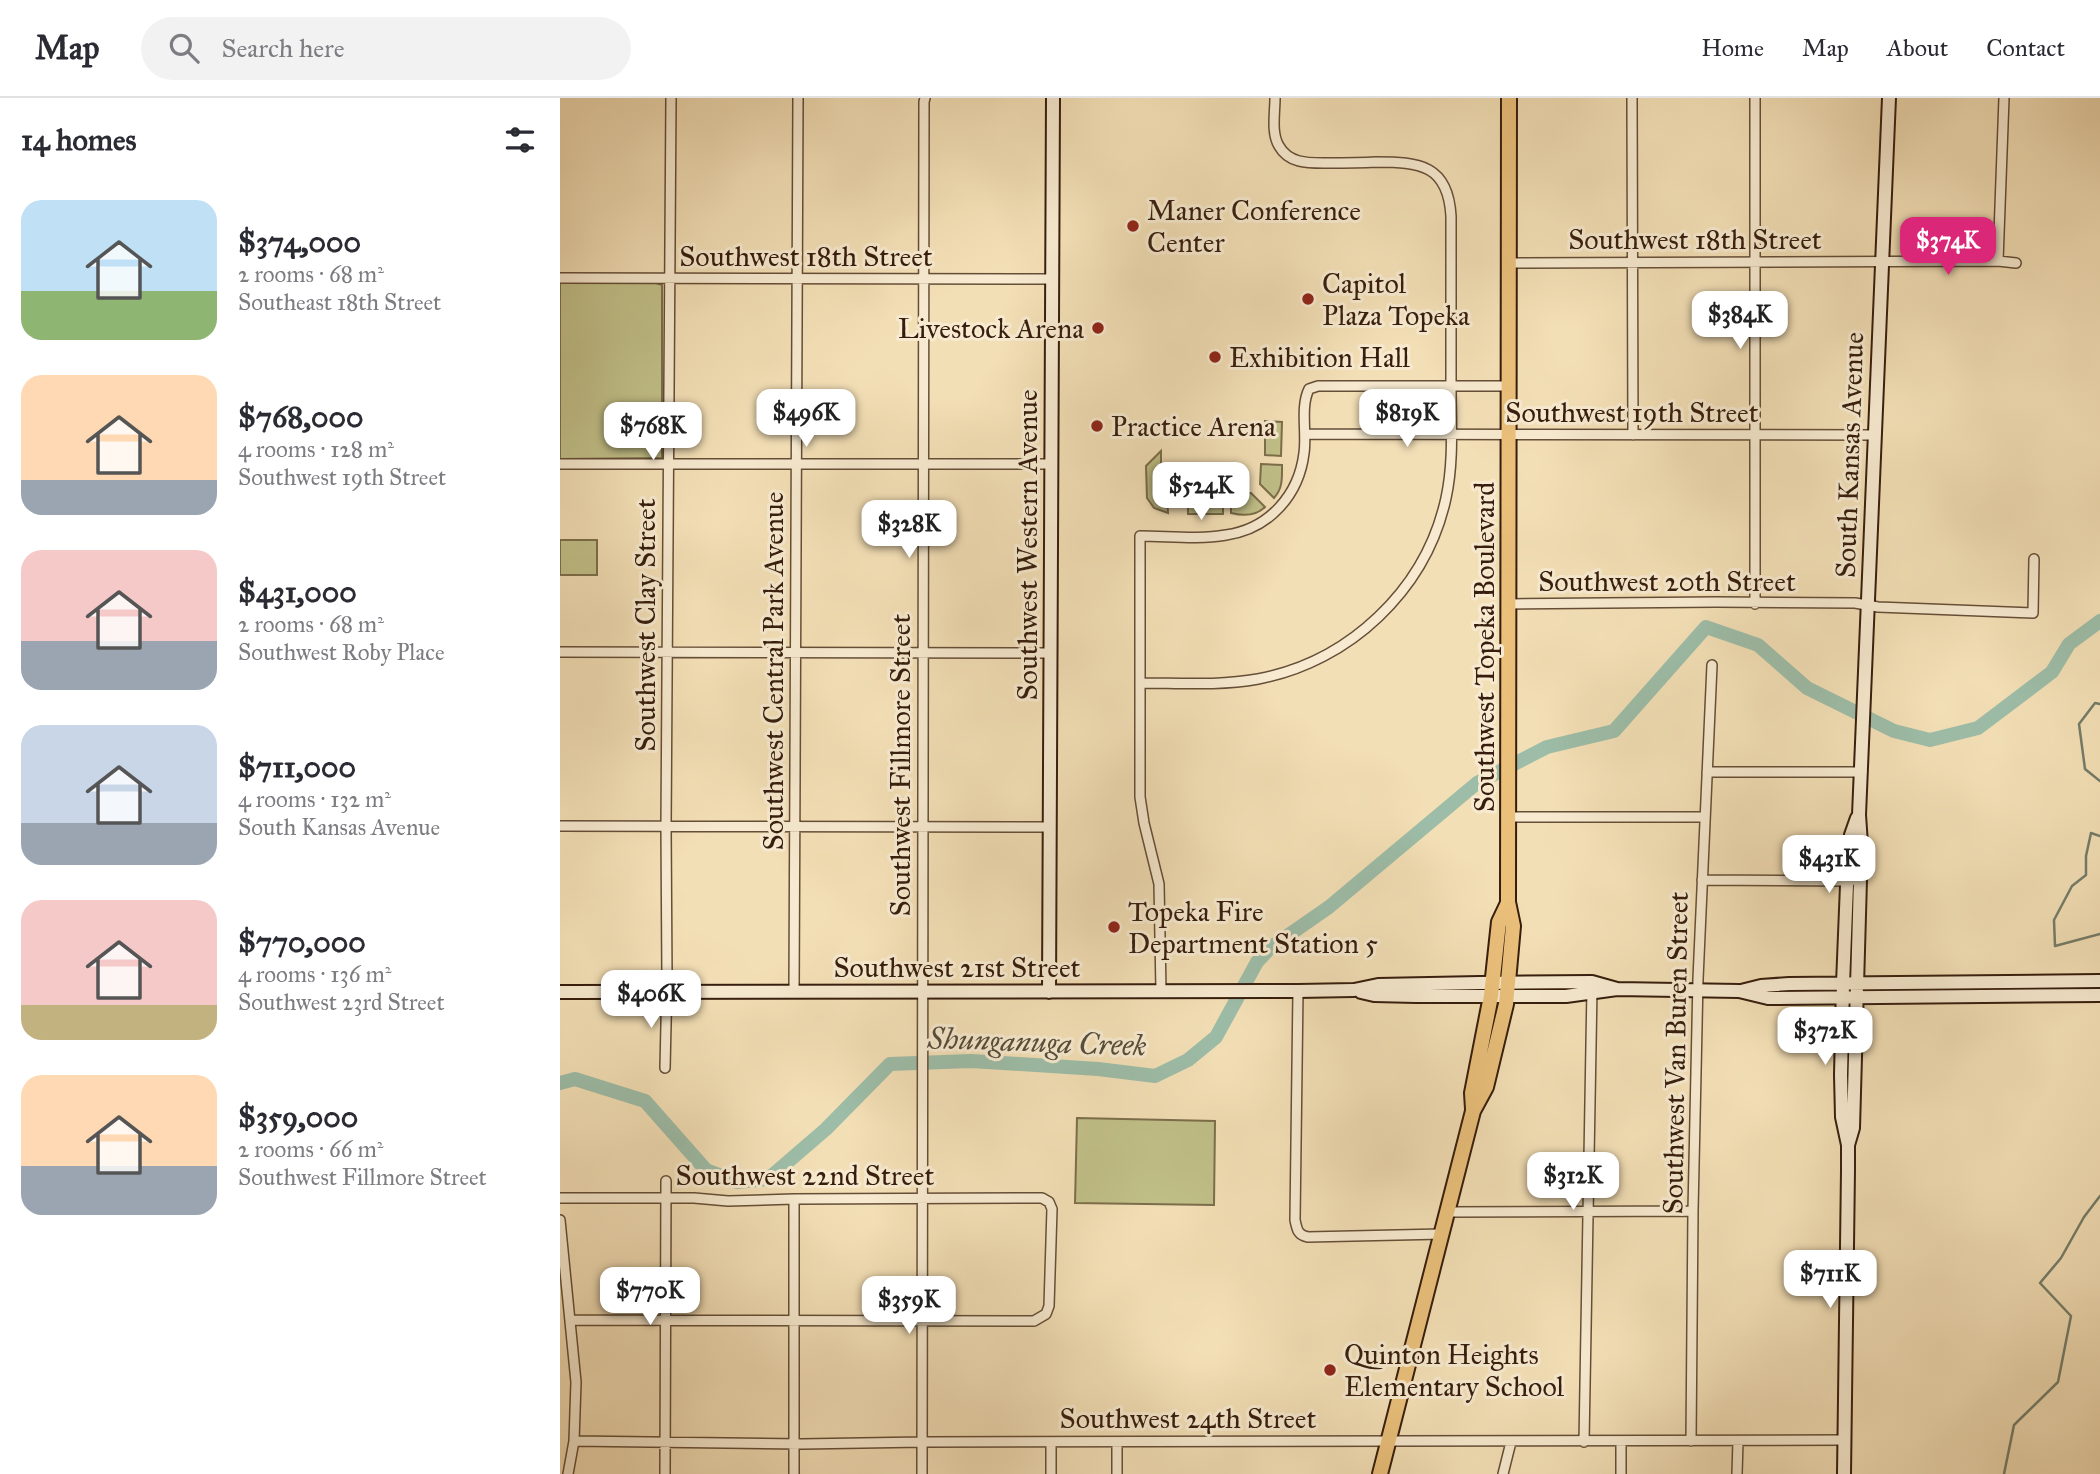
<!DOCTYPE html>
<meta charset="utf-8">
<style>
:root{--surface:#fff;--page:#f2f2f3;--text:#2b2b33;--muted:#7c7c81;--line:#e1e1e2;--accent:#db2777}
body{margin:0;font-family:"IM FELL Great Primer",serif;background:var(--page);color:var(--text);height:100vh;display:flex;flex-direction:column;font-size:26px;white-space:nowrap}
*{box-sizing:border-box;margin:0}
p{font-size:23px;color:var(--muted)}
.icon{flex:none;width:38px;height:38px;fill:none;stroke:currentColor;stroke-width:2;stroke-linecap:round;stroke-linejoin:round}
.map{position:relative;flex:1;overflow:hidden}
.sheet{display:flex;flex-direction:column;background:var(--surface);width:560px}
.sheet>*{flex:none}
.price{position:absolute;translate:-50% -60px;padding:0 16px;border-radius:14px;background:#fff;color:#222;font-size:23px;line-height:46px;filter:drop-shadow(0 2px 4px #0008)}
.price::after{content:'';position:absolute;left:50%;top:42px;width:21px;height:16px;margin-left:-10px;background:inherit;clip-path:polygon(0 0,100% 0,50% 100%)}
.price.active{background:var(--accent);color:#fff}
ul{padding:0;list-style:none}
li{display:flex;align-items:center;gap:21px;height:175px;padding:0 21px}
li span{display:grid;place-items:center;flex:none;width:196px;height:140px;border-radius:21px;color:#555}
li>.icon{margin-inline-start:auto}
span .icon{width:84px;height:84px;fill:#fffc;stroke-width:1}
li b{font-size:30px}
h2{display:flex;justify-content:space-between;align-items:center;height:84px;padding:0 21px;font-size:30px}
header{display:flex;align-items:center;gap:42px;box-sizing:border-box;height:98px;padding:0 35px;background:var(--surface);border-bottom:2px solid var(--line)}
header strong{font-size:33px}
nav{display:flex;gap:38px;margin-inline-start:auto;font-size:24px}
.search{width:490px;height:63px;background:var(--page);display:flex;align-items:center;gap:18px;box-sizing:border-box;padding:0 24px;border-radius:38px;color:var(--muted);font-size:26px}
main{display:flex;flex:1;min-height:0}
.map>svg:first-child{display:block}
.green{fill:#c1c089;stroke:#7c6e4b;stroke-width:2}
.lines{fill:none;stroke-linecap:round;stroke-linejoin:round}
.stream{stroke:#747d6a;stroke-width:2.5}
.river{stroke:#9dbda8;stroke-width:14}
.street-casing{stroke:#654e37;stroke-width:12}
.secondary-casing{stroke:#361d0d;stroke-width:16}
.primary-casing{stroke:#361d0d;stroke-width:18}
.street{stroke:#f7ead0;stroke-width:9}
.secondary{stroke:#f7ead0;stroke-width:12}
.primary{stroke:#eac07b;stroke-width:14}
.poi-dot{fill:#8f2418;stroke:#f7ead0;stroke-width:2.5}
.labels{text-anchor:middle;stroke-width:6;stroke-linejoin:round;paint-order:stroke}
.poi-label{font-size:28px;fill:#361d0d;stroke:#f7ead0;text-anchor:start}
.street-label{font-size:28px;fill:#361d0d;stroke:#f7ead0}
.water-label{font-size:30px;font-style:italic;fill:#554d3c;stroke:#f7ead0}
</style>
<header>
<strong>Map</strong>
<div class="search"><svg class="icon" aria-label="search" viewBox="0 0 24 24"><circle cx="10" cy="10" r="6"/><path d="M15 15l6 6"/></svg>Search here</div>
<nav><a>Home</a><a>Map</a><a>About</a><a>Contact</a></nav>
</header>
<main>
<section class="sheet">
<h2>14 homes<svg class="icon" aria-label="filters" viewBox="0 0 24 24"><path d="M4 7h16M4 17h16"/><circle cx="9" cy="7" r="2"/><circle cx="15" cy="17" r="2"/></svg></h2>
<ul>
<li><span style="background:linear-gradient(#bfe0f5 65%,#8fb573 0)"><svg class="icon" aria-label="home" viewBox="0 0 24 24"><path d="M3 11l9-7 9 7M6 9v11h12V9"/></svg></span><div><b>$374,000</b><p>2 rooms · 68 m²</p><p>Southeast 18th Street</p></div></li>
<li><span style="background:linear-gradient(#ffd9b3 75%,#9aa5b1 0)"><svg class="icon" aria-label="home" viewBox="0 0 24 24"><path d="M3 11l9-7 9 7M6 9v11h12V9"/></svg></span><div><b>$768,000</b><p>4 rooms · 128 m²</p><p>Southwest 19th Street</p></div></li>
<li><span style="background:linear-gradient(#f6c9c9 65%,#9aa5b1 0)"><svg class="icon" aria-label="home" viewBox="0 0 24 24"><path d="M3 11l9-7 9 7M6 9v11h12V9"/></svg></span><div><b>$431,000</b><p>2 rooms · 68 m²</p><p>Southwest Roby Place</p></div></li>
<li><span style="background:linear-gradient(#c9d6e8 70%,#9aa5b1 0)"><svg class="icon" aria-label="home" viewBox="0 0 24 24"><path d="M3 11l9-7 9 7M6 9v11h12V9"/></svg></span><div><b>$711,000</b><p>4 rooms · 132 m²</p><p>South Kansas Avenue</p></div></li>
<li><span style="background:linear-gradient(#f6c9c9 75%,#c2b280 0)"><svg class="icon" aria-label="home" viewBox="0 0 24 24"><path d="M3 11l9-7 9 7M6 9v11h12V9"/></svg></span><div><b>$770,000</b><p>4 rooms · 136 m²</p><p>Southwest 23rd Street</p></div></li>
<li><span style="background:linear-gradient(#ffd9b3 65%,#9aa5b1 0)"><svg class="icon" aria-label="home" viewBox="0 0 24 24"><path d="M3 11l9-7 9 7M6 9v11h12V9"/></svg></span><div><b>$359,000</b><p>2 rooms · 66 m²</p><p>Southwest Fillmore Street</p></div></li>
</ul>
</section>
<div class="map">
<svg width="1540" height="1376" viewBox="0 0 1540 1376">
<rect width="100%" height="100%" fill="#f3dfb6"/>
<filter id="stains"><feTurbulence type="fractalNoise" baseFrequency=".00286" numOctaves="4"/><feColorMatrix values="0 0 0 0 .2 0 0 0 0 .09 0 0 0 0 .02 0 0 0 .5 -.17"/></filter>
<radialGradient id="worn" r=".72"><stop offset=".6" stop-color="#630" stop-opacity="0"/><stop offset="1" stop-color="#630" stop-opacity=".3"/></radialGradient>
<path class="green" d="M0,185H96L102,187V360L0,361Z
M705,323L722,324L721,358L705,357Z
M601,353V393L607,399L608,415L594,410L587,400L586,368Z
M701,366L722,367C722,380 723,390 714,400L700,386Z
M691,395L705,409C696,418 683,418 671,415V396Z
M628,399H663V416H628Z
M0,442H37V477H0Z
M517,1020L655,1023L654,1107L515,1105Z"/>
<g class="lines">
<path class="stream" d="M1540,606L1535,605L1519,626L1525,671L1540,683
M1540,738L1531,735L1526,758V777L1512,788L1494,822L1495,848L1540,836
M1444,1376L1454,1327L1498,1284L1511,1218L1480,1185L1501,1160L1524,1119L1540,1098"/>
<path class="river" d="M0,985L15,981L85,1003L146,1072L177,1084L208,1081L266,1031L330,966L411,963L538,971L595,978L628,962L656,939L697,864L710,850L769,809L917,685L987,649L1054,633L1146,529L1198,547L1247,590L1334,633L1370,642L1418,630L1492,574L1509,546L1540,523"/>
<defs>
<path id="street" d="M1072,0L1073,337
M1438,163L1444,0
M949,165L1438,163L1456,165
M0,180L492,181
M745,336L1314,337
M0,366H491
M949,506L1156,504L1295,505L1318,509L1473,515L1474,461
M1195,506V0
M0,554L491,555
M581,585C619,585 659,588 698,581C789,564 866,492 886,400C894,363 891,326 891,289C891,232 891,175 891,118C888,67 860,64 816,64C799,65 783,65 767,65C749,65 729,66 719,48C711,35 715,15 715,0
M1147,674H1302
M949,719H1145
M0,728L490,729
M1142,782L1291,783
M601,893L599,786L584,725L580,699V438C608,438 638,442 666,437C709,431 739,397 744,355C747,335 740,309 749,291L758,288H949
M738,893L735,1122C737,1132 738,1137 748,1139L882,1136
M234,894L238,0
M105,970L107,882L106,729L111,0
M0,1100H134L168,1103L234,1101L482,1100L489,1104L492,1111L489,1208L486,1216L474,1223L10,1222
M887,1114L1133,1113
M0,1122L16,1284L14,1343L8,1376
M14,1343L242,1346L362,1344L1284,1342
M1131,1343L1133,1113L1138,881L1152,567
M557,1344V1376
M1024,1344L1032,890
M105,1376L106,1083
M234,1376V1101
M362,1376L364,4L365,0
M491,1376V1344
M943,1376L951,1344
M1061,1376V1344
M1177,1376L1178,1343"/>
<path id="secondary" d="M1181,893L1201,888L1229,886L1540,883
M0,894L738,893L794,892L818,887L920,885L1032,884L1057,891
M489,894L493,0
M801,894L814,897L856,898H1006L1057,891L1179,893L1208,900L1540,897
M1288,1047L1293,1030L1301,746L1299,717L1329,0
M1284,1376L1288,1072V1047L1282,1019L1281,977L1283,886L1288,762L1291,737L1297,720"/>
<path id="primary" d="M913,1011L912,995L931,898L939,824L948,805
M820,1376L913,1013L926,989L946,906L953,828L948,804L949,0"/>
</defs>
<use href="#street" class="street-casing"/>
<use href="#secondary" class="secondary-casing"/>
<use href="#primary" class="primary-casing"/>
<use href="#street" class="street"/>
<use href="#secondary" class="secondary"/>
<use href="#primary" class="primary"/>
</g>
<g class="poi-dot">
<circle cx="573" cy="128" r="7"/>
<circle cx="748" cy="201" r="7"/>
<circle cx="538" cy="230" r="7"/>
<circle cx="655" cy="259" r="7"/>
<circle cx="537" cy="328" r="7"/>
<circle cx="554" cy="829" r="7"/>
<circle cx="770" cy="1272" r="7"/>
</g>
<g class="labels">
<g class="poi-label">
<text x="587" y="122">Maner Conference<tspan x="587" dy="32">Center</tspan></text>
<text x="762" y="195">Capitol<tspan x="762" dy="32">Plaza Topeka</tspan></text>
<text x="524" y="240" text-anchor="end">Livestock Arena</text>
<text x="669" y="269">Exhibition Hall</text>
<text x="551" y="338">Practice Arena</text>
<text x="568" y="823">Topeka Fire<tspan x="568" dy="32">Department Station 5</tspan></text>
<text x="784" y="1266">Quinton Heights<tspan x="784" dy="32">Elementary School</tspan></text>
</g>
<g class="street-label">
<text x="1135" y="151">Southwest 18th Street</text>
<text x="246" y="168">Southwest 18th Street</text>
<text x="1072" y="324">Southwest 19th Street</text>
<text transform="translate(1289 357) rotate(-88)" y="10">South Kansas Avenue</text>
<text transform="translate(467 447) rotate(-90)" y="10">Southwest Western Avenue</text>
<text x="1107" y="493">Southwest 20th Street</text>
<text transform="translate(85 527) rotate(-90)" y="10">Southwest Clay Street</text>
<text transform="translate(924 549) rotate(-90)" y="10">Southwest Topeka Boulevard</text>
<text transform="translate(213 573) rotate(-90)" y="10">Southwest Central Park Avenue</text>
<text transform="translate(340 667) rotate(-90)" y="10">Southwest Fillmore Street</text>
<text x="397" y="879">Southwest 21st Street</text>
<text transform="translate(1115 955) rotate(-89)" y="10">Southwest Van Buren Street</text>
<text x="245" y="1087">Southwest 22nd Street</text>
<text x="628" y="1330">Southwest 24th Street</text>
</g>
<g class="water-label">
<text transform="translate(477 944) rotate(2)" y="10">Shunganuga Creek</text>
</g>
</g>
<rect width="100%" height="100%" filter="url(#stains)"/>
<rect width="100%" height="100%" fill="url(#worn)"/>
</svg>
<b class="price active" style="left:1388px;top:179px">$374K</b>
<b class="price" style="left:1180px;top:253px">$384K</b>
<b class="price" style="left:246px;top:351px">$496K</b>
<b class="price" style="left:847px;top:351px">$819K</b>
<b class="price" style="left:93px;top:364px">$768K</b>
<b class="price" style="left:641px;top:424px">$524K</b>
<b class="price" style="left:349px;top:462px">$328K</b>
<b class="price" style="left:1269px;top:797px">$431K</b>
<b class="price" style="left:91px;top:932px">$406K</b>
<b class="price" style="left:1265px;top:969px">$372K</b>
<b class="price" style="left:1013px;top:1114px">$312K</b>
<b class="price" style="left:1270px;top:1212px">$711K</b>
<b class="price" style="left:90px;top:1229px">$770K</b>
<b class="price" style="left:349px;top:1238px">$359K</b>
</div>
</main>
